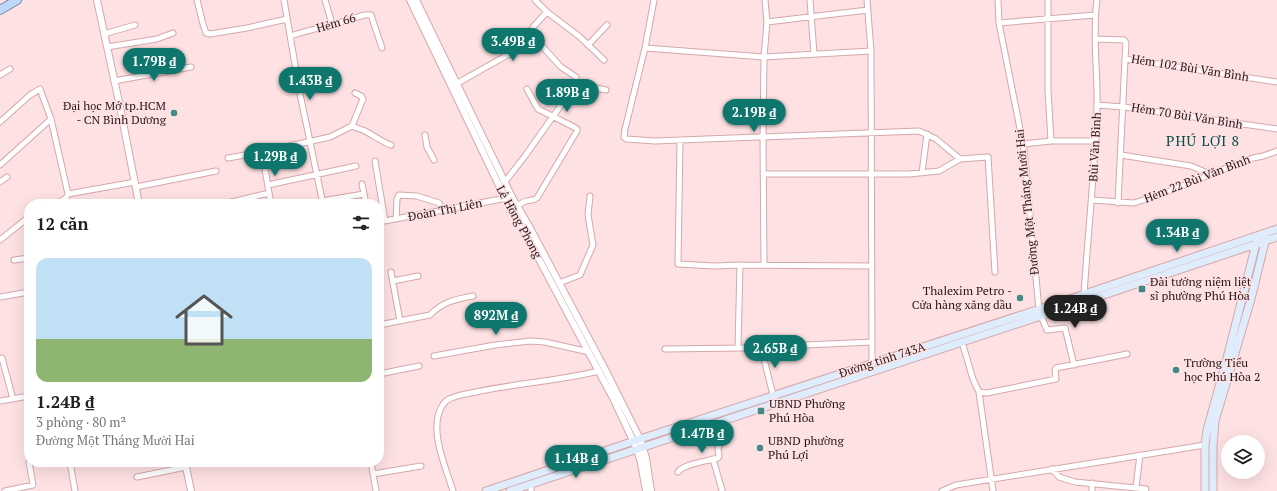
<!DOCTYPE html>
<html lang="vi">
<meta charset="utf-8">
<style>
:root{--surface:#fff;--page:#f6f6f6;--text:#202124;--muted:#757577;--line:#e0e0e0;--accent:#0f766e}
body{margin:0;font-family:"PT Serif",serif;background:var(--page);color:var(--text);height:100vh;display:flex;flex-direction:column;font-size:15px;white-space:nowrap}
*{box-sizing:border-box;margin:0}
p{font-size:13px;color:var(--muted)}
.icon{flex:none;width:22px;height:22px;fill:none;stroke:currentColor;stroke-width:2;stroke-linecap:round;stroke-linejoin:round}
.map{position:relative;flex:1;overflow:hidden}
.panel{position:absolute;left:24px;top:199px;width:360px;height:268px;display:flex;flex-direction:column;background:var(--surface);border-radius:16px;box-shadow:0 4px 16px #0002}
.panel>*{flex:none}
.controls{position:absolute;left:1221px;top:435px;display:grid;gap:8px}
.controls a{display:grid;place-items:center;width:44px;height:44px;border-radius:50%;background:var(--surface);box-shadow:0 4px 16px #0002;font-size:20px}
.price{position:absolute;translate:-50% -34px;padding:0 9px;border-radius:14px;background:var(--accent);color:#fff;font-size:13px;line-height:26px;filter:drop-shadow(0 1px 2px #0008)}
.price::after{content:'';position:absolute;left:50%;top:24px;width:12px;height:9px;margin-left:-6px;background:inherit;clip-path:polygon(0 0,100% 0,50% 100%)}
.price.selected{background:#222;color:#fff}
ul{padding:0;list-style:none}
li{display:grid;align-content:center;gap:8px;height:212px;padding:0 12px}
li+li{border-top:1px solid var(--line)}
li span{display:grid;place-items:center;height:124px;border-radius:12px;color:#555}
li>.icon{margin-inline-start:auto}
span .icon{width:72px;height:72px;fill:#fffc;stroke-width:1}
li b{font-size:17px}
h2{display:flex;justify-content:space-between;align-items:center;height:48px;padding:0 12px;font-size:17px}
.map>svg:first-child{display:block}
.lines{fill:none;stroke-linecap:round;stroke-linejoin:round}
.minor-casing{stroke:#d6a7ab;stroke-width:7}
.tertiary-casing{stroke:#d6a7ab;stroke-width:8}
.secondary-casing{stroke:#d6a7ab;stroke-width:9}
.primary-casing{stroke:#6d84a7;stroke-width:10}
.minor{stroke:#fff;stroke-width:5}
.tertiary{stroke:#fff;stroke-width:6}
.secondary{stroke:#dfecfc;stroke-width:7}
.primary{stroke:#bed9f8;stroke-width:8}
.poi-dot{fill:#428987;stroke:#fee1e3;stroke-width:1.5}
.labels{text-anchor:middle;stroke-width:3;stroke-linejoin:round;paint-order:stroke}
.street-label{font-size:12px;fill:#261517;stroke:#fee1e3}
.poi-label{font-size:12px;fill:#261517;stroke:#fee1e3;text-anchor:start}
.quarter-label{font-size:14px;letter-spacing:1px;fill:#064847;stroke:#fee1e3}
</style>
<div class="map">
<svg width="1277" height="491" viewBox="0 0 1277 491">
<rect width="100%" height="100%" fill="#fee1e3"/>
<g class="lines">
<defs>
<path id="minor" d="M197,0L203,24L206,33L210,34L247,28L287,19
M284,0L300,94L323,204
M325,0L332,24
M535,0L547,12L580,37L604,60
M654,0L645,48L625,129L624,137L626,139L655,141L919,131L936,139L960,159
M810,0L814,54
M867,0L871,51L872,363
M998,0L999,23L1024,149L1039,310
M1048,0V90L1051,141
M767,22L868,10
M999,23L1095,15
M104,34L135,25
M290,36C310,30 330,25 349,20C357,18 363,13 371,15L382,48
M1096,39L1124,40L1126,43L1125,59L1277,82
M588,45L607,25
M107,47L157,39L173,33
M645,48L764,57L871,51
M0,75L10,69
M114,81L191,67
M456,84L518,49L534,26L547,12
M576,84L606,90
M1097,105L1124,107L1277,129
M0,122L30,95L40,89L51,119L68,194L66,198L56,204
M352,126L363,99L361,96L355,93
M425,135L427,147L434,160
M680,141L678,264L714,266L740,265L872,266
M1023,144L1051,141H1095
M262,152L271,204
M1121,155L1191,166L1210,174
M228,158L262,152L330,137L352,126C356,128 361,129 365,131C371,134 386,144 391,145
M375,161L385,221
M0,165L51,119
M922,173L927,134
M763,174H909L939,171L960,159L988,157L995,272
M0,182L7,177
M504,183L525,156L576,84V77L561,67L542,46
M362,184L366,204
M268,185L356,166
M136,187L216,171
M68,194L135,182
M1092,200L1134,203L1170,191L1241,162L1253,158L1263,156L1277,151
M322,201L364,194
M227,203L269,193
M1118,203L1125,59
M517,207C527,197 529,203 537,198L577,131V129L574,127L538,109L527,89
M396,219L397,199L399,195L417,196L439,203L442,210
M379,222L512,197
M0,240L29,217
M14,260L29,258
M764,265L763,138L764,57L767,22L765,0
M391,272L400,321
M393,281L418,276
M559,283L580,275L593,245L588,215L590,196
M1084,295C1088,232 1095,169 1097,106C1098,71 1092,35 1097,0
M0,297L29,292
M1041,316L1047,330L1065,328L1074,365
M379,325L430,315C442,302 456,299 473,296
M962,342L973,379L979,392L993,491
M761,347L773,395
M738,348L740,265
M665,349L743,348L872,342
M434,356L495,345L530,341L545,342L589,352
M2,358L13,399
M379,374L419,366
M979,392L987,393L1056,379L1055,370L1056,368L1127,354
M0,401L29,396
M713,459L722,490
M70,462L75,491
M371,462L376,491
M1052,469L1059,477L1075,482L1146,489
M678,472C683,464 708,461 718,458L719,456L718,449L723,435L720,422
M373,474L421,466
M137,477L186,467
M531,484V491
M1136,487L1140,455
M5,491L33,485L29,462
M453,491C446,468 429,431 441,408C442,406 445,402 446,401C454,395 467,394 476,392C517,383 559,381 599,371
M942,491L956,485L1205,445
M1092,491V483"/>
<path id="tertiary" d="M97,0L119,102L139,204
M410,0L505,198L524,231L613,398L637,449L641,463L646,491
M416,0L512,197L530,228L607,373L640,439L646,458L651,491
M185,462L191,491"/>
<path id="secondary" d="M486,491L640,439L1046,307L1277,229
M510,491L1041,316L1277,237
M1205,491V445L1207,430L1227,358L1257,240
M1213,491V447L1215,421L1251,299L1266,238"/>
<path id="primary" d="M0,10L17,0"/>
</defs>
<use href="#minor" class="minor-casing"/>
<use href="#tertiary" class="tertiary-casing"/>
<use href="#secondary" class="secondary-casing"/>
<use href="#primary" class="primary-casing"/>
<use href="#minor" class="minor"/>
<use href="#tertiary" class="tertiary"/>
<use href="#secondary" class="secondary"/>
<use href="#primary" class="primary"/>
</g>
<g class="poi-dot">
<circle cx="174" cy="113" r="4"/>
<rect x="1138" y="285" width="8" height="8" rx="2"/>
<circle cx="1020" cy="298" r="4"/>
<circle cx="1176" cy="370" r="4"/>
<rect x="757" y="407" width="8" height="8" rx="2"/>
<circle cx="760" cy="448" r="4"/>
</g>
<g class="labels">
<g class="street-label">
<text transform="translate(336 23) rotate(-16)" y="4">Hẻm 66</text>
<text transform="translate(1190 68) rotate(9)" y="4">Hẻm 102 Bùi Văn Bình</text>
<text transform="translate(1187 116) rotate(9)" y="4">Hẻm 70 Bùi Văn Bình</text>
<text transform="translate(1095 147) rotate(-87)" y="4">Bùi Văn Bình</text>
<text transform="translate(1197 179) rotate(-21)" y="4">Hẻm 22 Bùi Văn Bình</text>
<text transform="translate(1027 202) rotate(-96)" y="4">Đường Một Tháng Mười Hai</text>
<text transform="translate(445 210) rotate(-11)" y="4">Đoàn Thị Liên</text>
<text transform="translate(519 222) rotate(61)" y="4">Lê Hồng Phong</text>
<text transform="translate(882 360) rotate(-18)" y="4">Đường tỉnh 743A</text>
</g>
<g class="poi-label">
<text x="166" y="110" text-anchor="end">Đại học Mở tp.HCM<tspan x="166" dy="14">- CN Bình Dương</tspan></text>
<text x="1150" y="286">Đài tưởng niệm liệt<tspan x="1150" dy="14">sĩ phường Phú Hòa</tspan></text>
<text x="1012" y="295" text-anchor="end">Thalexim Petro -<tspan x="1012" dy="14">Cửa hàng xăng dầu</tspan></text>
<text x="1184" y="367">Trường Tiểu<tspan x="1184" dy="14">học Phú Hòa 2</tspan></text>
<text x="769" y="408">UBND Phường<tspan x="769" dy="14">Phú Hòa</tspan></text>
<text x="768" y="445">UBND phường<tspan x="768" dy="14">Phú Lợi</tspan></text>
</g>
<g class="quarter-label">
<text x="1203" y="146">PHÚ LỢI 8</text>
</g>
</g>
</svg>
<div class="controls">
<a><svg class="icon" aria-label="layers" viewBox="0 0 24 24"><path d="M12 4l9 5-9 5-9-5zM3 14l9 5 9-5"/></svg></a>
</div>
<b class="price" style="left:513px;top:62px">3.49B ₫</b>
<b class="price" style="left:154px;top:82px">1.79B ₫</b>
<b class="price" style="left:310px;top:101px">1.43B ₫</b>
<b class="price" style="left:567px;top:113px">1.89B ₫</b>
<b class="price" style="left:754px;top:133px">2.19B ₫</b>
<b class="price" style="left:275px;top:177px">1.29B ₫</b>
<b class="price" style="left:1177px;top:253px">1.34B ₫</b>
<b class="price selected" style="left:1075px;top:329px">1.24B ₫</b>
<b class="price" style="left:496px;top:336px">892M ₫</b>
<b class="price" style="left:775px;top:369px">2.65B ₫</b>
<b class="price" style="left:702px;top:454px">1.47B ₫</b>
<b class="price" style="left:576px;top:479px">1.14B ₫</b>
<section class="panel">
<h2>12 căn<svg class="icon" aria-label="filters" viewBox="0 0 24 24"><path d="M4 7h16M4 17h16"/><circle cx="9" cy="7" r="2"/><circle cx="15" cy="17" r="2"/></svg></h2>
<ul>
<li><span style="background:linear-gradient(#bfe0f5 65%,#8fb573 0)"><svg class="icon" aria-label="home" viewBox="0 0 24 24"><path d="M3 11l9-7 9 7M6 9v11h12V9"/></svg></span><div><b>1.24B ₫</b><p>3 phòng · 80 m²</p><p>Đường Một Tháng Mười Hai</p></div></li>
</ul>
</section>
</div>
